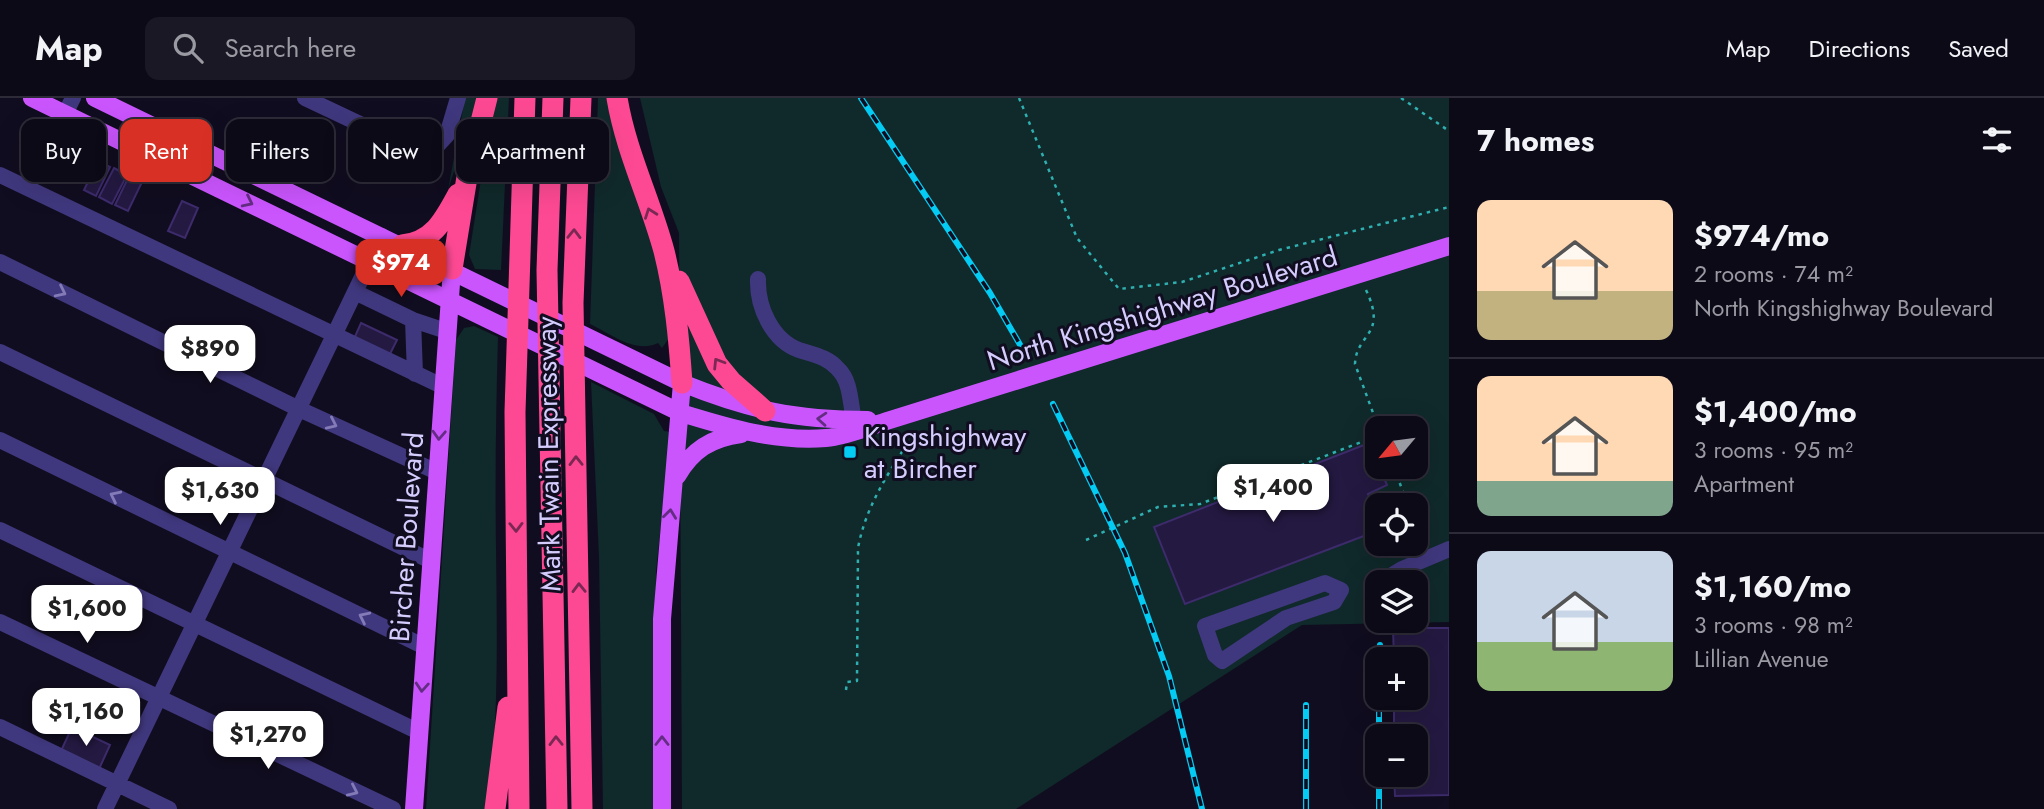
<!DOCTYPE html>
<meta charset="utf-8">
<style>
:root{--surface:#0d0a18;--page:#1b1825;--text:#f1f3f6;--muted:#9a9aa2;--line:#2d2b37;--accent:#d93025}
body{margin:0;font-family:Jost,sans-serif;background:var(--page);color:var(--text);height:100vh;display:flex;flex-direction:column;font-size:26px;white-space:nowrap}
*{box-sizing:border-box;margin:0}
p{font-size:23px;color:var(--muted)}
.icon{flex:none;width:38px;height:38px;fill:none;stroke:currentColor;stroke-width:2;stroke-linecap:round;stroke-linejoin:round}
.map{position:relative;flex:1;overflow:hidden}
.panel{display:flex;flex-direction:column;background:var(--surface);width:595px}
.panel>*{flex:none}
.top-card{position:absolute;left:21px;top:21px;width:665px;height:63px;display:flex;gap:14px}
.needle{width:46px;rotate:241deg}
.tools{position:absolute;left:1365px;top:318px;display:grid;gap:14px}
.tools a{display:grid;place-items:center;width:63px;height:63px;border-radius:14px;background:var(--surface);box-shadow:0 7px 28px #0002,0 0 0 2px var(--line);font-size:35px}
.price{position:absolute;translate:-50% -60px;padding:0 16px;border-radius:14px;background:#fff;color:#222;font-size:23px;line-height:46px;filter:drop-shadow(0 2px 4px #0008)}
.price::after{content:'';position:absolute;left:50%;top:42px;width:21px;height:16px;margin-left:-10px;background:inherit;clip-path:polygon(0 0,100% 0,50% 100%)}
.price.on{background:var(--accent);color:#fff}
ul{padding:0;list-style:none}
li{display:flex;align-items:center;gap:21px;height:175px;padding:0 28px}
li+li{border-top:2px solid var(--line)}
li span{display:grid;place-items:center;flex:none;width:196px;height:140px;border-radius:14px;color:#555}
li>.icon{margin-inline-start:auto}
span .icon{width:84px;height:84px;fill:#fffc;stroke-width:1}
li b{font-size:30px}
h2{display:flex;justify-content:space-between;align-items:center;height:84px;padding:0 28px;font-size:30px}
.chip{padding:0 24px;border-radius:14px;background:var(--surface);box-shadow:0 7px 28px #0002,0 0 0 2px var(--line);font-size:24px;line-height:63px}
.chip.on{background:var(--accent);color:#fff}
header{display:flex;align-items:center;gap:42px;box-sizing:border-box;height:98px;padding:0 35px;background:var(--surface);border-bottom:2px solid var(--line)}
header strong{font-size:33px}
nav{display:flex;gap:38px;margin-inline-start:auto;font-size:24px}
.search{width:490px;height:63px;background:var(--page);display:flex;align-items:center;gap:18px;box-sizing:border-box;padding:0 24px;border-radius:14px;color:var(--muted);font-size:26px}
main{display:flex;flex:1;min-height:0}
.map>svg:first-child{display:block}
.green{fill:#10292a;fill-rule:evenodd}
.building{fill:#241941;stroke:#3d2b6c;stroke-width:2}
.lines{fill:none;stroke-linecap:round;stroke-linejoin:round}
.path{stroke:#2fafb0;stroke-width:2.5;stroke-dasharray:3.5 5;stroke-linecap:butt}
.minor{stroke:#40387e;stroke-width:16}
.major{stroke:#ca55fd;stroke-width:18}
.highway{stroke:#fd4993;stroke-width:21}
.rail-casing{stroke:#03cbf4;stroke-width:6}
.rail{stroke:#110d20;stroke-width:3.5;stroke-dasharray:10;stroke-linecap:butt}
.oneway{stroke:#642d83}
.oneway2{stroke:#7b2854}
.oneway3{stroke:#837bb8}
.poi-dot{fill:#03cbf4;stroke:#110d20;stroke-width:2.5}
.labels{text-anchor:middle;stroke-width:6;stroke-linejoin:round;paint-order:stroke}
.street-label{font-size:28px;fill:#d5ccfe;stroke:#110d20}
.poi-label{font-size:28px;fill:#d5ccfe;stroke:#110d20;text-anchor:start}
</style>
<header>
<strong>Map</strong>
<div class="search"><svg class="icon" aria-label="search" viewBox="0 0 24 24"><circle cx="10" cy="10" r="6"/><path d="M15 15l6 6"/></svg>Search here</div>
<nav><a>Map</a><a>Directions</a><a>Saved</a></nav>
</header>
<main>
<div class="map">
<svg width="1449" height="711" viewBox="0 0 1449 711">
<rect width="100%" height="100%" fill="#110d20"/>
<path class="green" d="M465,0H478L448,92Z
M494,0H509L501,172L475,171L469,157Z
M598,0H611L656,153L670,239L662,250L658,245C635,256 611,236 590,226Z
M640,0H1449V524L1302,527L1016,711H682L679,135L661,89ZM1377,331H1416V369H1377ZM1377,408H1416V446H1377ZM1377,485H1416V523H1377Z
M474,228L498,239C496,309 495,379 496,449C497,537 499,623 488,711H426L456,242L464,230Z
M591,284L654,316L664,333L671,334L656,473L655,711H603L599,459Z"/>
<path class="building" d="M98,63L110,69L96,98L84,92Z
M114,70L127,77L112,106L99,99Z
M129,78L142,84L128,113L115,107Z
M182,103L198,110L185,140L168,133Z
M361,225L397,242L388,260L353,243Z
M1369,345L1387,387L1368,396L1377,421V433L1185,506L1154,429Z
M1393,530H1449V697L1395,698L1394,677H1416V639H1394V600H1416V562H1394Z
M72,629L110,647L99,671L61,653Z"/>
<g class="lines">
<path class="path" d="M1019,0L1077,140L1119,191L1182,184L1279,152L1449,109
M1401,0L1449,33
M1366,192C1388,238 1356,235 1355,266L1379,331
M1394,369L1408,408
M1399,408L1402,392
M1416,429L1419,438L1416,439
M1086,442L1158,409L1200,406L1377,338
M846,592L847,584L857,583L858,450C865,412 884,382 905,349"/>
<path class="minor" d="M305,0L417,53L435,50L447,37L458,0
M65,16L73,0
M0,77L442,288
M0,164L299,311L437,374
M758,181C757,209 772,242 799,252C814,257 828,259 838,271C851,283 850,305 854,322
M355,194L413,222L446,233
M413,222L415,276
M0,254L431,463
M0,342L425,549
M0,432L419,634
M1325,485L1341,492L1334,504L1286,520L1222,563L1215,557L1205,528Z
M1379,485L1402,471L1449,451
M0,524L393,711
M0,629L169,711
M105,711L382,138"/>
<path class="major" d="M32,0L681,315C730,330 775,344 826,340C847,338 870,328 890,322L1449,148
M95,0L682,285C749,312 795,322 868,322
M677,378C692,352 711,340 741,336
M414,711L452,171
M662,711V521L682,285"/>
<path class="highway" d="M553,0L547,172L557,711
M581,0L573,205L582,711
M617,0C626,54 650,101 664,153C675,197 679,241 682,285
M402,147C433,144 444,122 458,96
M452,171L467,79L487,0
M679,183L717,266L731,283L765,313
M495,711L508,609
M519,711L515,314L525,0"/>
<defs>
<path id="rail" d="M861,0L990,195L1026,257
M1053,306L1125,455L1169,578L1202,711
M1379,562L1380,547
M1379,639V600
M1306,711V607
M1379,711V677"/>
</defs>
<use href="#rail" class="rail-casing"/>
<use href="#rail" class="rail"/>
</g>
<defs><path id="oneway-chevron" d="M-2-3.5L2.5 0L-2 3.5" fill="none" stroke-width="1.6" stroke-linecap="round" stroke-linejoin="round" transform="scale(1.75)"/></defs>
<g class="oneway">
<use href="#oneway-chevron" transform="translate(248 104) rotate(26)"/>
<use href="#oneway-chevron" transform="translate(822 321) rotate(-176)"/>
<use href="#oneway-chevron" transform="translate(439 337) rotate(93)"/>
<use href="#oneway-chevron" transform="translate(670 416) rotate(-83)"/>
<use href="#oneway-chevron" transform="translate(422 589) rotate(94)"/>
<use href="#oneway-chevron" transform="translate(662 643) rotate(-90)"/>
</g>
<g class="oneway2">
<use href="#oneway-chevron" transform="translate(650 115) rotate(-110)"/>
<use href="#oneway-chevron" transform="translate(574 136) rotate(-89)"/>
<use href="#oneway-chevron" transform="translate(718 265) rotate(-122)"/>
<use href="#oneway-chevron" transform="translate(576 363) rotate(-91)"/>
<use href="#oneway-chevron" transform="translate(516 429) rotate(89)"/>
<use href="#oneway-chevron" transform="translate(579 490) rotate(-91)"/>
<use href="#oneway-chevron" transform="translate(556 643) rotate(-91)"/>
</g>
<g class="oneway3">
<use href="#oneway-chevron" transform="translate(61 194) rotate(26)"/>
<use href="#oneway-chevron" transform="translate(332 326) rotate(25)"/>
<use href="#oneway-chevron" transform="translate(115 398) rotate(-154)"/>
<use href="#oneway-chevron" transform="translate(364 519) rotate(-154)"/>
<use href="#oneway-chevron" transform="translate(353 693) rotate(25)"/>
</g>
<rect class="poi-dot" x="843" y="347" width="14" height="14" rx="3.5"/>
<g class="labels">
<g class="street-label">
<text transform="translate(1162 210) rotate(-17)" y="10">North Kingshighway Boulevard</text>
<text transform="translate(548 356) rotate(-91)" y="10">Mark Twain Expressway</text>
<text transform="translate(406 439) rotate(-86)" y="10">Bircher Boulevard</text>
</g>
<g class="poi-label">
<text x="864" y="348">Kingshighway<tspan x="864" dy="32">at Bircher</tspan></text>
</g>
</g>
</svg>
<div class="tools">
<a><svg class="needle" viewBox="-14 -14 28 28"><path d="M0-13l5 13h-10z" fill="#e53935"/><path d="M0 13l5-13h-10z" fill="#9a9aa2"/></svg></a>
<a><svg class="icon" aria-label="locate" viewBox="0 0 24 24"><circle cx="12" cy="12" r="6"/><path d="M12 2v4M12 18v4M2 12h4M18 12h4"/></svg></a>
<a><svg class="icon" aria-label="layers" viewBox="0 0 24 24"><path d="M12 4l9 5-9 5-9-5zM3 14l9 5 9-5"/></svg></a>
<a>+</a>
<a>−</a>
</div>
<b class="price on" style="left:401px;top:201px">$974</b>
<b class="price" style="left:210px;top:287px">$890</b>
<b class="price" style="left:1273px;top:426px">$1,400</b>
<b class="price" style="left:220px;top:429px">$1,630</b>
<b class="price" style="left:87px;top:547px">$1,600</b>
<b class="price" style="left:86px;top:650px">$1,160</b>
<b class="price" style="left:268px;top:673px">$1,270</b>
<div class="top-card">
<a class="chip">Buy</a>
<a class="chip on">Rent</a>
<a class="chip">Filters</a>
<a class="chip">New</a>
<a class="chip">Apartment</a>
</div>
</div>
<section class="panel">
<h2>7 homes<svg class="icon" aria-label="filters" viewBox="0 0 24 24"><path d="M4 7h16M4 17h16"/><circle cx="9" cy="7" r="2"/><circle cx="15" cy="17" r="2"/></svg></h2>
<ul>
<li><span style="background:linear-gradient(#ffd9b3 65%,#c2b280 0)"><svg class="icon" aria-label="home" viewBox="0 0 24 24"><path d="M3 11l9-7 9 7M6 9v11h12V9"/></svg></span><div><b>$974/mo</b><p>2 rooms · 74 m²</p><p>North Kingshighway Boulevard</p></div></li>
<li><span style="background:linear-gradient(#ffd9b3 75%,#7fa58c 0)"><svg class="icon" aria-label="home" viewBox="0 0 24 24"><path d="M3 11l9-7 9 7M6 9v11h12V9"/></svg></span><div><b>$1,400/mo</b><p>3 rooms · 95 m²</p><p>Apartment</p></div></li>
<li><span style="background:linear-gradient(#c9d6e8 65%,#8fb573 0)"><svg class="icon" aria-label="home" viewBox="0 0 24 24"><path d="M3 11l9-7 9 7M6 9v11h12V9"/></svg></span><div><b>$1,160/mo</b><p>3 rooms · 98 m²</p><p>Lillian Avenue</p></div></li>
</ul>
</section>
</main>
